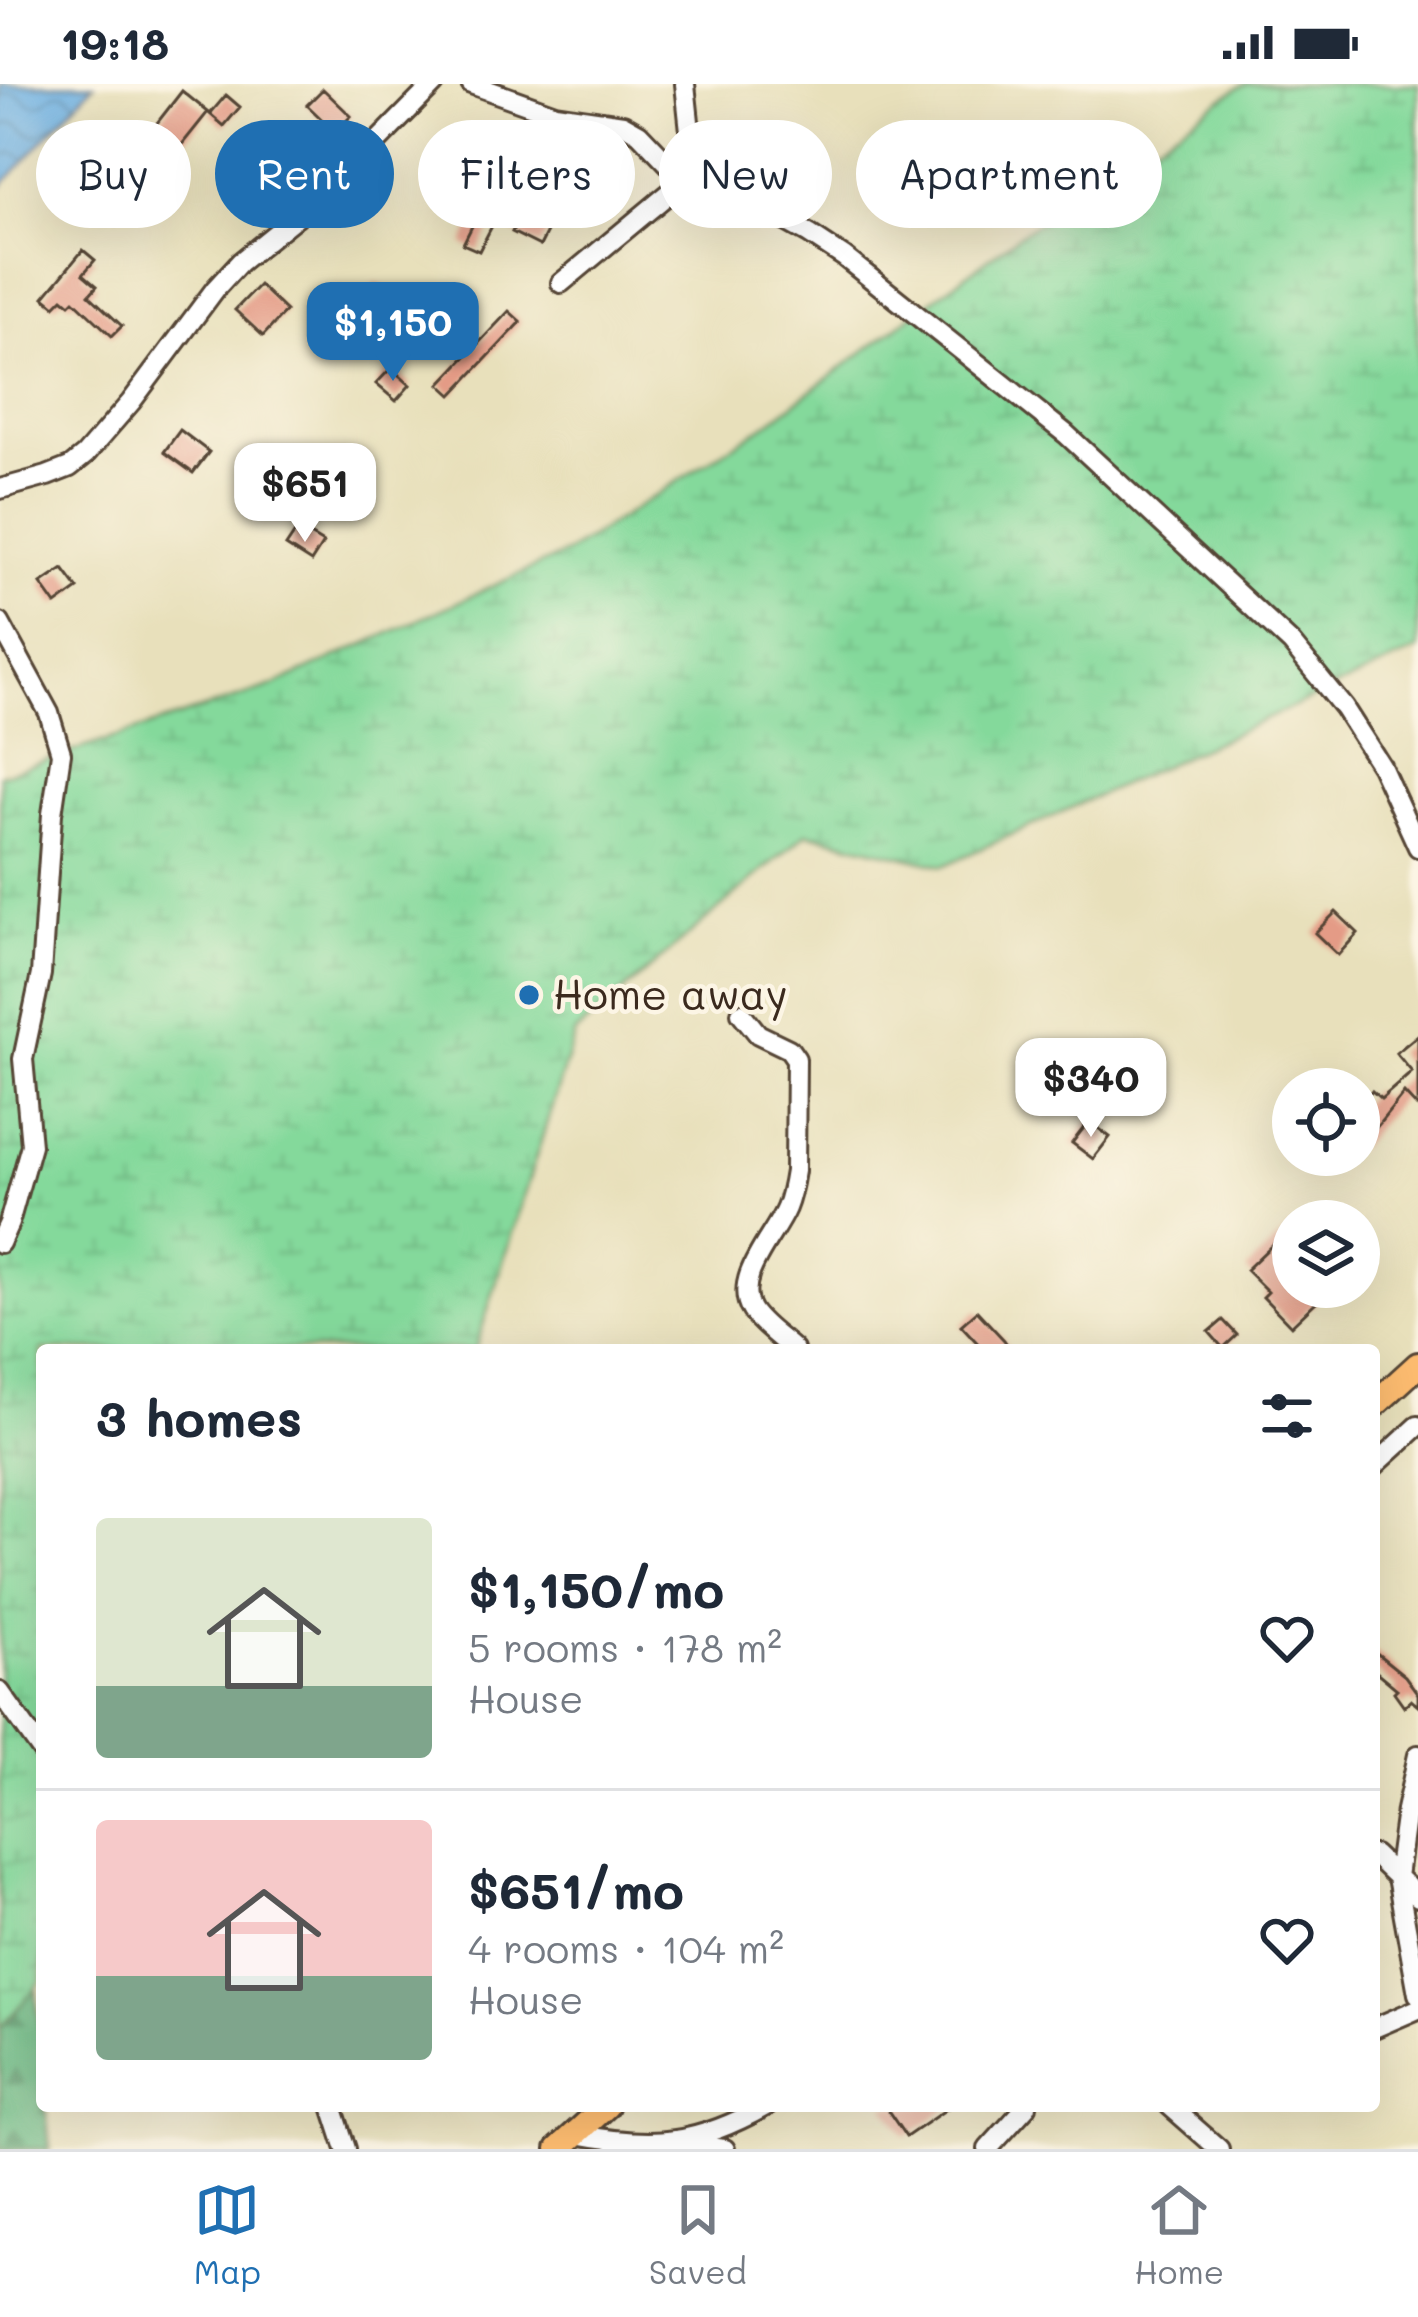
<!DOCTYPE html>
<meta charset="utf-8">
<style>
:root{--surface:#fff;--page:#f2f2f3;--text:#1f2937;--muted:#747a83;--line:#e0e1e3;--accent:#1f6fb2}
body{margin:0;font-family:Mali,sans-serif;background:var(--page);color:var(--text);height:100vh;display:flex;flex-direction:column;font-size:45px;white-space:nowrap}
*{box-sizing:border-box;margin:0}
p{font-size:39px;color:var(--muted)}
.icon{flex:none;width:66px;height:66px;fill:none;stroke:currentColor;stroke-width:2;stroke-linecap:round;stroke-linejoin:round}
.map{position:relative;flex:1;overflow:hidden}
.drawer{position:absolute;left:36px;top:1260px;width:1344px;height:768px;display:flex;flex-direction:column;background:var(--surface);border-radius:12px;box-shadow:0 12px 48px #0002}
.drawer>*{flex:none}
.hud{position:absolute;left:36px;top:36px;width:1347px;height:108px;display:flex;gap:24px}
.buttons{position:absolute;left:1272px;top:984px;display:grid;gap:24px}
.buttons a{display:grid;place-items:center;width:108px;height:108px;border-radius:50%;background:var(--surface);box-shadow:0 12px 48px #0002;font-size:60px}
.price{position:absolute;translate:-50% -102px;padding:0 27px;border-radius:24px;background:#fff;color:#222;font-size:39px;line-height:78px;filter:drop-shadow(0 3px 6px #0008)}
.price::after{content:'';position:absolute;left:50%;top:72px;width:36px;height:27px;margin-left:-18px;background:inherit;clip-path:polygon(0 0,100% 0,50% 100%)}
.price.selected{background:var(--accent);color:#fff}
ul{padding:0;list-style:none}
li{display:flex;align-items:center;gap:36px;height:300px;padding:0 60px}
li+li{border-top:3px solid var(--line)}
li span{display:grid;place-items:center;flex:none;width:336px;height:240px;border-radius:12px;color:#555}
li>.icon{margin-inline-start:auto}
span .icon{width:144px;height:144px;fill:#fffc;stroke-width:1}
li b{font-size:51px}
h2{display:flex;justify-content:space-between;align-items:center;height:144px;padding:0 60px;font-size:51px}
.chip{padding:0 42px;border-radius:54px;background:var(--surface);box-shadow:0 12px 48px #0002;font-size:42px;line-height:108px}
.chip.selected{background:var(--accent);color:#fff}
.status{display:flex;justify-content:space-between;align-items:center;height:84px;padding:0 60px;background:var(--surface);direction:ltr}
.status svg{height:33px;fill:currentColor}
.menu{display:flex;justify-content:space-around;align-items:center;height:168px;border-top:3px solid var(--line);background:var(--surface);font-size:33px;color:var(--muted)}
.menu a{display:grid;justify-items:center;gap:6px}
.menu .selected{color:var(--accent)}
.map>svg:first-child{display:block}
.forest{fill:url(#forest-firs);stroke:#537250;stroke-width:3}
.wetland{fill:url(#wetland-marsh);stroke:#60825c;stroke-width:3}
.water{fill:url(#water-waves);stroke:#546c80;stroke-width:3}
.building{fill:#e49b86}
.lines{fill:none;stroke-linecap:round;stroke-linejoin:round}
.minor-casing{stroke:#554536;stroke-width:24}
.major-casing{stroke:#554536;stroke-width:30}
.minor{stroke:#fff;stroke-width:18}
.major{stroke:#fdbc6f;stroke-width:24}
.poi-dot{fill:#1f6fb2;stroke:#fcf5e5;stroke-width:4.5}
.labels{text-anchor:middle;stroke-width:9;stroke-linejoin:round;paint-order:stroke}
.poi-label{font-size:42px;fill:#3b2a1e;stroke:#fcf5e5;text-anchor:start}
</style>
<div class="status"><b>19:18</b><svg viewBox="0 0 49 12"><path d="M0 12V9h3v3zM5 12V6h3v6zM10 12V3h3v9zM15 12V0h3v12zM26 1h20v11H26zM47 4h2v5h-2z"/></svg></div>
<div class="map">
<svg width="1418" height="2065" viewBox="0 0 1418 2065">
<defs>
<pattern id="forest-firs" width="22" height="20" patternUnits="userSpaceOnUse" patternTransform="scale(3)"><rect width="22" height="20" fill="#6bb983"/><path d="M5 1l3.5 6h-7zM16 11l3.5 6h-7z" fill="#59976b"/></pattern>
<pattern id="wetland-marsh" width="20" height="14" patternUnits="userSpaceOnUse" patternTransform="scale(3)"><rect width="20" height="14" fill="#84d99b"/><path d="M1 5h8M5 5V1M11 12h8M15 12V8" fill="none" stroke="#73ba85"/></pattern>
<pattern id="water-waves" width="16" height="10" patternUnits="userSpaceOnUse" patternTransform="scale(3)"><rect width="16" height="10" fill="#6cafe1"/><path d="M0 5q4-4 8 0t8 0" fill="none" stroke="#5a8fb6"/></pattern>
</defs>
<rect width="100%" height="100%" fill="#fcf5e5"/>
<filter id="ink" filterUnits="userSpaceOnUse"><feTurbulence type="fractalNoise" baseFrequency=".00833" numOctaves="2"/><feDisplacementMap in="SourceGraphic" scale="24" xChannelSelector="R" yChannelSelector="G"/><feConvolveMatrix kernelMatrix="1 2 1 2 8 2 1 2 1" color-interpolation-filters="sRGB"/></filter>
<filter id="wash" filterUnits="userSpaceOnUse"><feTurbulence type="fractalNoise" baseFrequency=".004" numOctaves="4" result="noise"/><feDisplacementMap in="SourceGraphic" scale="48" xChannelSelector="R" yChannelSelector="G"/><feGaussianBlur stdDeviation="2.7" result="paint"/><feColorMatrix in="noise" values="0 0 0 0 0 0 0 0 0 0 0 0 0 0 0 0 0 1.4 0 .05"/><feComposite in="paint" operator="in"/></filter>
<g filter="url(#wash)">
<rect width="100%" height="100%" fill="#e8e0bb"/>
<path class="forest" d="M36,1903L42,1975V2022H46L50,2065H0V1945Z"/>
<path class="wetland" d="M1248,0H1418V566L943,782L807,749L575,949L475,1266H42V1897L0,1944V691L268,604L568,468L771,337L1018,152L1238,4Z"/>
<path class="water" d="M0,0H94L0,104Z"/>
<g id="blocks">
<path class="building" d="M323,5L351,32L335,48L307,21Z
M182,7L208,28L176,68L150,48Z
M226,11L240,23L224,42L210,30Z
M460,93L499,111L490,130L451,112Z
M524,124L552,138L540,162L512,148Z
M477,132L493,140L479,167L463,160Z
M83,166L95,176L83,190L97,202L89,211L122,242L112,252L74,216L70,220L63,214L55,222L44,213Z
M375,199L400,210L390,230L365,219Z
M259,201L286,227L263,252L235,226Z
M509,227L521,238L452,311L440,300Z
M391,284L410,301L396,317L376,300Z
M180,346L209,368L193,389L164,368Z
M298,444L323,459L311,478L286,462Z
M63,485L78,505L56,521L41,500Z
M1336,828L1358,849L1338,871L1315,849Z
M1418,951V1024L1404,1009L1359,1065V1023L1372,1007L1381,1015L1412,988L1396,969Z
M1089,1037L1110,1053L1093,1075L1072,1059Z
M1293,1141V1182L1287,1188L1293,1195V1203H1301L1316,1218L1291,1242L1263,1213L1268,1208L1246,1186Z
M977,1227L1004,1256L1011,1266H984L961,1241Z
M1223,1236L1237,1251L1223,1264L1209,1248Z
M1374,1567L1405,1592L1418,1610V1622L1411,1616L1404,1622L1394,1608L1397,1605L1374,1586Z
M885,2022H951L906,2053Z"/>
</g>
</g>
<g filter="url(#ink)">
<use href="#blocks" fill-opacity="0" stroke="#554536" stroke-width="3"/>
<g class="lines">
<defs>
<path id="minor" d="M471,0L555,30L623,40L639,49L684,96
M685,0L692,66L703,91L809,150L844,173L1066,350L1292,560L1344,624L1381,682L1418,763
M561,199L690,92
M0,405L47,392L70,383L85,371L131,318L216,204L240,178L301,129L371,64L434,0
M0,539L49,629L61,669L52,730L41,890L23,975L31,1061L9,1139L0,1159
M741,929L758,950L789,965L796,975L795,1087C793,1100 791,1112 786,1124C774,1153 731,1195 752,1227C762,1242 781,1254 794,1266
M1374,1382L1418,1342
M0,1608L42,1667
M1418,1671L1406,1726L1397,1793L1418,1910
M1374,1771L1418,1813
M1374,1944L1418,1925
M332,2022L346,2065
M1170,2022L1219,2065
M576,2050C653,2065 697,2061 766,2022
M689,2061L725,2065
M988,2065L1027,2022"/>
<path id="major" d="M1374,1321L1418,1281
M559,2065L606,2022"/>
</defs>
<use href="#minor" class="minor-casing"/>
<use href="#major" class="major-casing"/>
<use href="#minor" class="minor"/>
<use href="#major" class="major"/>
</g>
</g>
<circle class="poi-dot" cx="529" cy="911" r="12"/>
<g class="labels">
<g class="poi-label">
<text x="553" y="926">Home away</text>
</g>
</g>
</svg>
<div class="buttons">
<a><svg class="icon" aria-label="locate" viewBox="0 0 24 24"><circle cx="12" cy="12" r="6"/><path d="M12 2v4M12 18v4M2 12h4M18 12h4"/></svg></a>
<a><svg class="icon" aria-label="layers" viewBox="0 0 24 24"><path d="M12 4l9 5-9 5-9-5zM3 14l9 5 9-5"/></svg></a>
</div>
<b class="price selected" style="left:393px;top:300px">$1,150</b>
<b class="price" style="left:305px;top:461px">$651</b>
<b class="price" style="left:1091px;top:1056px">$340</b>
<div class="hud">
<a class="chip">Buy</a>
<a class="chip selected">Rent</a>
<a class="chip">Filters</a>
<a class="chip">New</a>
<a class="chip">Apartment</a>
</div>
<section class="drawer">
<h2>3 homes<svg class="icon" aria-label="filters" viewBox="0 0 24 24"><path d="M4 7h16M4 17h16"/><circle cx="9" cy="7" r="2"/><circle cx="15" cy="17" r="2"/></svg></h2>
<ul>
<li><span style="background:linear-gradient(#dfe7d0 70%,#7fa58c 0)"><svg class="icon" aria-label="home" viewBox="0 0 24 24"><path d="M3 11l9-7 9 7M6 9v11h12V9"/></svg></span><div><b>$1,150/mo</b><p>5 rooms · 178 m²</p><p>House</p></div><svg class="icon" aria-label="heart" viewBox="0 0 24 24"><path d="M12 20l-8-8c-3-5 5-10 8-4 3-6 11-1 8 4z"/></svg></li>
<li><span style="background:linear-gradient(#f6c9c9 65%,#7fa58c 0)"><svg class="icon" aria-label="home" viewBox="0 0 24 24"><path d="M3 11l9-7 9 7M6 9v11h12V9"/></svg></span><div><b>$651/mo</b><p>4 rooms · 104 m²</p><p>House</p></div><svg class="icon" aria-label="heart" viewBox="0 0 24 24"><path d="M12 20l-8-8c-3-5 5-10 8-4 3-6 11-1 8 4z"/></svg></li>
</ul>
</section>
</div>
<nav class="menu">
<a class="selected"><svg class="icon" aria-label="map" viewBox="0 0 24 24"><path d="M3 6l6-2 6 2 6-2v14l-6 2-6-2-6 2zM9 4v14M15 6v14"/></svg>Map</a>
<a><svg class="icon" aria-label="saved" viewBox="0 0 24 24"><path d="M7 4h10v16l-5-4-5 4z"/></svg>Saved</a>
<a><svg class="icon" aria-label="home" viewBox="0 0 24 24"><path d="M3 11l9-7 9 7M6 9v11h12V9"/></svg>Home</a>
</nav>
